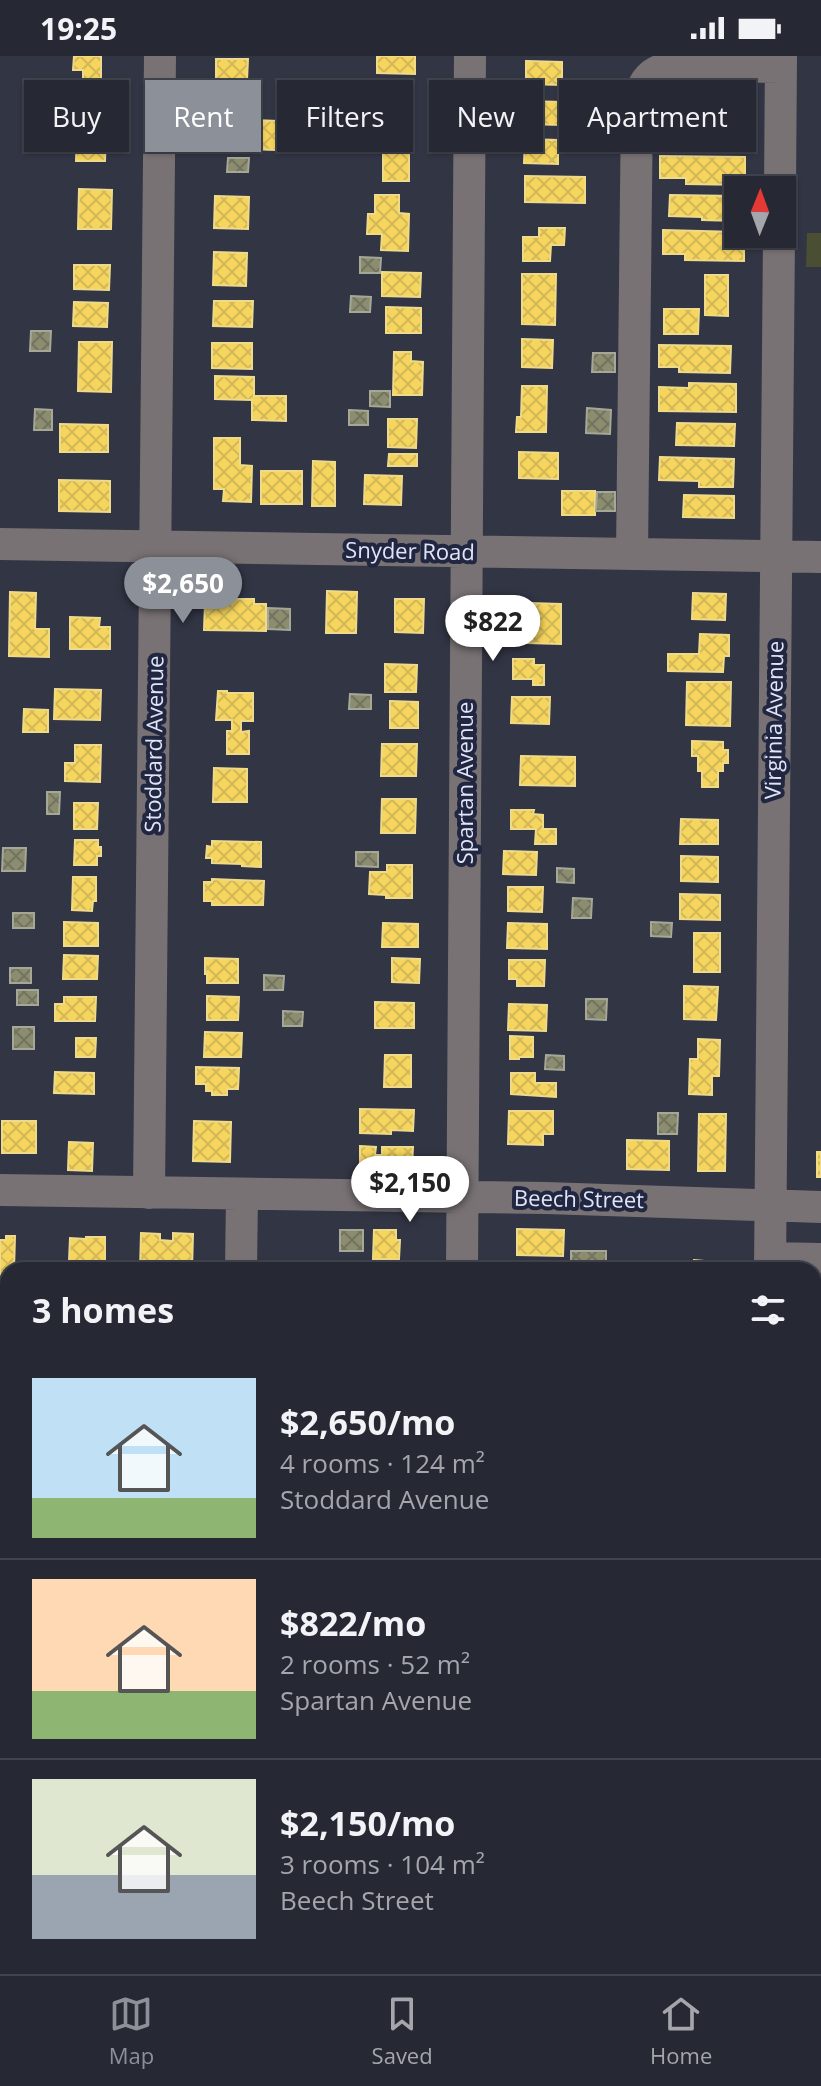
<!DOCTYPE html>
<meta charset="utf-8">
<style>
:root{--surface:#262833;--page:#32343f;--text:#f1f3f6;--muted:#a4a6ac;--line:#42444e;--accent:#8c9099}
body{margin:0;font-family:"Open Sans",sans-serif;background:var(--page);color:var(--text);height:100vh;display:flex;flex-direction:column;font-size:30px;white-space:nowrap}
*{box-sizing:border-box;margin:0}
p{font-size:26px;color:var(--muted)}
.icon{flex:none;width:44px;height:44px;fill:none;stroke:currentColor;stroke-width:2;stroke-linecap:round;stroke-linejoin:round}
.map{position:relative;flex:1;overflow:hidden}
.panel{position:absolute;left:0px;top:1206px;width:822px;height:712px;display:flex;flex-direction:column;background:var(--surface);border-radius:24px 24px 0 0;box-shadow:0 2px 6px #0004,0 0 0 2px var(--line)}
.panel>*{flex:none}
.guide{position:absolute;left:24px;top:24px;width:774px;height:72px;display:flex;gap:16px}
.needle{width:52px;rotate:1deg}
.buttons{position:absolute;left:724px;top:120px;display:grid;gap:16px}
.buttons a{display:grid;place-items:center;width:72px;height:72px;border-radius:0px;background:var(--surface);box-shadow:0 2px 6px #0004,0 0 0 2px var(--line);font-size:40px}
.price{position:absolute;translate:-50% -68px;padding:0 18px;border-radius:28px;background:#fff;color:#222;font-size:26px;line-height:52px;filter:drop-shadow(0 2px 4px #0008)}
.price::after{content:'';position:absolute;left:50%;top:48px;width:24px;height:18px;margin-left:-12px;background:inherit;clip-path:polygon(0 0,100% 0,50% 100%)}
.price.current{background:var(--accent);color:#fff}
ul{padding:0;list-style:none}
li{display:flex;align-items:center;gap:24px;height:200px;padding:0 32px}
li+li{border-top:2px solid var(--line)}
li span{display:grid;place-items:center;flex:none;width:224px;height:160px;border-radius:0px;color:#555}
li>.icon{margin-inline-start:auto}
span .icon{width:96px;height:96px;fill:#fffc;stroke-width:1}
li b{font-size:34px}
h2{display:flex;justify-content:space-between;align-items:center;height:96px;padding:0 32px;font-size:34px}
.tag{padding:0 28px;border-radius:0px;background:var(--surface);box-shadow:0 2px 6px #0004,0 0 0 2px var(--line);font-size:28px;line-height:72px}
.tag.current{background:var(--accent);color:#fff}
.status{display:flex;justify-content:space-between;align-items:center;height:56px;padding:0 40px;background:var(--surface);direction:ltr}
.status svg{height:22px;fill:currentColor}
.tab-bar{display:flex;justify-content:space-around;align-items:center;height:112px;border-top:2px solid var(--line);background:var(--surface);font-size:22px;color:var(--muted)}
.tab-bar a{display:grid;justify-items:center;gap:4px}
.tab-bar .current{color:var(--accent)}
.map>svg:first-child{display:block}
.park{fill:#4a4f34}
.homes{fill:url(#homes-cross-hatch);stroke:#efda8a;stroke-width:2}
.industry{fill:url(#industry-cross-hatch);stroke:#a5a797;stroke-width:2}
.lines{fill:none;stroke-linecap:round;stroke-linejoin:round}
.minor{stroke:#797274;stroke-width:32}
.labels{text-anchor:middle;stroke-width:8;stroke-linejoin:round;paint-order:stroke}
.street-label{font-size:22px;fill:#e0e5f7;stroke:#212641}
</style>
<div class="status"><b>19:25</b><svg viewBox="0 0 49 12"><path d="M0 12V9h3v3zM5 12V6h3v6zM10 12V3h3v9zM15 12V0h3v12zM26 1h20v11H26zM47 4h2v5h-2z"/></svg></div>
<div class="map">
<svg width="821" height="1918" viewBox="0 0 821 1918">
<defs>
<pattern id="homes-cross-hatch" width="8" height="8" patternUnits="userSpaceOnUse" patternTransform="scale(2)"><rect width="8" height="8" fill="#f6d55c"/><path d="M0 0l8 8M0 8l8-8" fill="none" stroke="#d2b858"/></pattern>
<pattern id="industry-cross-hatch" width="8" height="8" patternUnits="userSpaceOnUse" patternTransform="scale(2)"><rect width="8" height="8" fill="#8c8c6e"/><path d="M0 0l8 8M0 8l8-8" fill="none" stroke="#727361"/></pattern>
</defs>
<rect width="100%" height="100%" fill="#323544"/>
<path class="park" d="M807,177H821V211H806Z
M0,1480H8V1818H0Z"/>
<path class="homes" d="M74,0H101V24L83,23V14H73Z
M377,0H415V18L377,17Z
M216,3H248L247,24H216Z
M526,5L562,6V29L526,28Z
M701,28L748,29V57L664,55V32L701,33Z
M379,29H412L411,63L378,62Z
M525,45L562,46V69L525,68Z
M223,60L254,61V64L277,65L276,94L248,93V84H222Z
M671,65L738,66V90L671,86Z
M77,78L106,79L105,105H76Z
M525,83L558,84V108L524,107Z
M383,88H409V125H383Z
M660,100L745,101V129L686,128V122H660Z
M525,120L585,121V147L525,146Z
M79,133L112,134L111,173H78Z
M375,139H399V157L409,158L408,195L381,194L382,178H367L368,158H375Z
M670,139L737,140L736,165L702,164V161L669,160Z
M215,140L249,141L248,173L214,172Z
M539,172H565L564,189H551L550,205H523V181H539Z
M663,174L738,176V178H744V205L685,204V198H663Z
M214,196L247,197L246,230L213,229Z
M74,209H110L109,234L74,233Z
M382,216L421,217L420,241L382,240Z
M522,218H556L555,269L522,268Z
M705,219H728V260L705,259Z
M214,245H253L252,271L213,270Z
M74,246L108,247L107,271L73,270Z
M386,251L421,252V277H386Z
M664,253H699L698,278H664Z
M522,283L553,284L552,312L522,311Z
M79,286H112L111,336L78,335Z
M212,287H252V313L212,312Z
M659,289L731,290L730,317L679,316V311H659Z
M394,296H411V305L423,306L422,339H393Z
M215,320L254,321V340H286V365L252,364V344L215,343Z
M689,327L736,328V356L659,355V331L689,332Z
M522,330H547L546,376H516L517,361H521Z
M388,363H417L416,392L388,391Z
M677,367L735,368L734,390L676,389Z
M60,368L108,369V396H60Z
M214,382H240V409L252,410L251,446L223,445L224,433H214Z
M519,396L558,397V423L519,422Z
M389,398H417V410H388Z
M660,401L734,403L733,431H699V425L659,424Z
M313,405L335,406V450H312Z
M261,415H302V448H261Z
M365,419L402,420L401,449L364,448Z
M59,424L110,425V456L59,455Z
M562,435H595V459H562Z
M684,439L734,440V462L683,461Z
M327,535L357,536L356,577H326Z
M10,536L36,537L35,573H49V601L9,600Z
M693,537L726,538L725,564L692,563Z
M228,543H254V548H266V575L204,574L205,547H228Z
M395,543H424L423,577L395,576Z
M528,547L561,548V588L527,587Z
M70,561L100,562L99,571H110V593H70Z
M700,578L729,579V600H724L723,616L668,615V598H699Z
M513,603H534V609H544V629H533V623H513Z
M385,608L417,609L416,636H385Z
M687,626H731L730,670L686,669Z
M55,633L101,634L100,664L54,663Z
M218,635H227V637H253V665H241V676L249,675V698H227V675H232V664H216Z
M512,641H550L549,668L511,667Z
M390,645L418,646V672H390Z
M24,653L48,654V676H23Z
M692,685L723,686V694H728V707H723V715H718V731H702V715H698V700H692Z
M382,688H417L416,720H381Z
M75,689H101L100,726L65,725V707H75Z
M521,700L575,701V730L520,729Z
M214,712L247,713V746H213Z
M382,743H416L415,777H381Z
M74,747H98L97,773H74Z
M511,754H534L533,758L543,759V773H556V788H535L536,773H511Z
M681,763L718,764V788H680Z
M75,784H98V791H101V800H97V809H74Z
M212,785L261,786V811L242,810V808L212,807V802H206L207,790L212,791Z
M504,795L537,796L536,819L503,818Z
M681,800L718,801V826L681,825Z
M387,809H412V842H386V839L369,838L370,816H387Z
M73,821H96V845H93L92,855L72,854Z
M212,823L264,825L263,849H212V845H204V826H212Z
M508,831H543L542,856L508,855Z
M680,838L720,839V864L680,863Z
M64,866L98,867V890H64Z
M383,867L418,868V891H382Z
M508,867L547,868V893L507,892Z
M694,877H720V916H694Z
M64,899L98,900L97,923H63Z
M205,902L238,903V927H207V918H205Z
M392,902L420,903L419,927L392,926Z
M509,904H545L544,930H517V923H509Z
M684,930L718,931L716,964L684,963Z
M207,940L239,941L238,964H207Z
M64,941H96L95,965H55V948H64Z
M375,946L414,947V972H375Z
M509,948L547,949L546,975L508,974Z
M205,976L242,977L241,1001H204Z
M510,980L533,981V1001H519V1003H510Z
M76,982H96L95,1001H76Z
M698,983L720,984L719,1020H712V1039L689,1038L690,1003H698Z
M385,999H411V1031H384Z
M196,1011L239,1012L238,1033H227V1039H212V1035H206V1028H196Z
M55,1016L94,1017V1038L54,1037Z
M511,1017H535V1027H556V1041L511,1038Z
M360,1053L414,1054L413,1075L391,1074V1078L360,1077Z
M509,1055H553V1078H543V1089L508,1088Z
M699,1058H726L725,1115H698Z
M2,1065H36V1097H2Z
M194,1065L231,1066L230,1106L193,1105Z
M627,1084L669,1085V1114L627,1113Z
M69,1086L93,1087L92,1115L68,1114Z
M360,1090L376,1091L375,1099H382V1091H413L412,1112L384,1111V1109H375V1111H360Z
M817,1096H821V1121H817Z
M517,1173L564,1174L563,1200L517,1199Z
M374,1174H396V1184H400L399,1203H373Z
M141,1177L160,1178V1184L173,1185V1177L193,1178L192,1214H140Z
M6,1180H15L14,1214H8V1232H4V1238H0V1184H6Z
M86,1181H105V1207L69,1205L70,1182L86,1183Z
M694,1204L725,1207L724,1214H693Z
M814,1292H821V1367H814Z
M814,1826H821V1866H814Z
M0,1869L8,1870V1894L7,1892H0Z"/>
<path class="industry" d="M59,24H80V44L59,43Z
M217,26L238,27V44L217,43Z
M47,56H70L69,76H47Z
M580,75L600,76V92H579Z
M347,76L368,77V95L347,94Z
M228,102H249L248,116H227Z
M360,201L381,202L380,217H360Z
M351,240L371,241L370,256H350Z
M31,275H51L50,295H30Z
M593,297H615V316H592Z
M370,335H390V351L370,350Z
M587,352L611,354L610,378L586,377Z
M35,353L52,354V374H34Z
M349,354L368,355V369H349Z
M597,436H615V455H596Z
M268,552L290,553V574L268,573Z
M350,638L371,639V653H349Z
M47,736H60L59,758H47Z
M3,792H26L25,815H2Z
M356,796H378V811L356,810Z
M557,812L574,813V827L557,826Z
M573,842L592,843L591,862H572Z
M13,857H34V872H13Z
M651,866L672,867L671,881L651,880Z
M10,912H31V927H10Z
M264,919L284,920L283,934H264Z
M17,934H38V949H17Z
M586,943H607L606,964L586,963Z
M283,955L303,956L302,970H283Z
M13,971H34V993H13Z
M546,999L564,1000V1014L545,1013Z
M658,1057H678L677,1078H658Z
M340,1174H363V1195H340Z
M571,1195H606V1214H571Z
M107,1211L129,1212V1214H107Z"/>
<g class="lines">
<path class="minor" d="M780,134L781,0
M0,488L821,501
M632,498L637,46C644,23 651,15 674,10L781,11
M0,1134L546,1142L821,1151
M149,1137L160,0
M770,1202L821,1203
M241,1214L242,1138
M462,1214L470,0
M770,1214L779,178
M814,1257H821
M228,1918V1910
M459,1918V1910"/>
</g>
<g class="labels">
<g class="street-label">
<text transform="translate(410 495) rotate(1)" y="8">Snyder Road</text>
<text transform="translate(774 664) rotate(-89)" y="8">Virginia Avenue</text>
<text transform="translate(154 688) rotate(-89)" y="8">Stoddard Avenue</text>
<text transform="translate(465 727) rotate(-90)" y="8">Spartan Avenue</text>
<text transform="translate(579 1143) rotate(1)" y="8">Beech Street</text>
</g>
</g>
</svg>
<div class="buttons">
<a><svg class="needle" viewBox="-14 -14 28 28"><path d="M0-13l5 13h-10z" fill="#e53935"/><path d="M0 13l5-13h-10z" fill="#a4a6ac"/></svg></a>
</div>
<b class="price current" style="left:183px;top:569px">$2,650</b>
<b class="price" style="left:493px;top:607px">$822</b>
<b class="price" style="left:410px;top:1168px">$2,150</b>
<div class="guide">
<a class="tag">Buy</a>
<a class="tag current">Rent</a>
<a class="tag">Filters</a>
<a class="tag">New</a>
<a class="tag">Apartment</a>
</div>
<section class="panel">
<h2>3 homes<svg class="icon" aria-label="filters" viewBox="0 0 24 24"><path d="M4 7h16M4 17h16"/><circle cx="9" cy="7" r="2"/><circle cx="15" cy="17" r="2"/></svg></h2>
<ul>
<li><span style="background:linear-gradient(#bfe0f5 75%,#8fb573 0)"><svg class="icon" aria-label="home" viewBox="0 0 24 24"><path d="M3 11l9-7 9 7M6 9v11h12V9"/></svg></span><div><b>$2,650/mo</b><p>4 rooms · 124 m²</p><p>Stoddard Avenue</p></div></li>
<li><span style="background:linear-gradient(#ffd9b3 70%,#8fb573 0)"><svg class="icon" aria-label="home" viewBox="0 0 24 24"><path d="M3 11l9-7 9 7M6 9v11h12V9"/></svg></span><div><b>$822/mo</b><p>2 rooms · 52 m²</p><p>Spartan Avenue</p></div></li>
<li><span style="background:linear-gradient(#dfe7d0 60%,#9aa5b1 0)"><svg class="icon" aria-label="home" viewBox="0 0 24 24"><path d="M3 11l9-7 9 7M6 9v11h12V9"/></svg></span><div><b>$2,150/mo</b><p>3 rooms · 104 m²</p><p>Beech Street</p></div></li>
</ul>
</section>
</div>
<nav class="tab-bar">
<a class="current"><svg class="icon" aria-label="map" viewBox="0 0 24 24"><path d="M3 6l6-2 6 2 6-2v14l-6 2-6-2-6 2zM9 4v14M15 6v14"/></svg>Map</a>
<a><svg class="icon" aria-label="saved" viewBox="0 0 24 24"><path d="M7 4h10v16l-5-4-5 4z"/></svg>Saved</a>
<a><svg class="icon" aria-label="home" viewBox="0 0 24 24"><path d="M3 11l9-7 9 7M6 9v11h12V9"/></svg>Home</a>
</nav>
